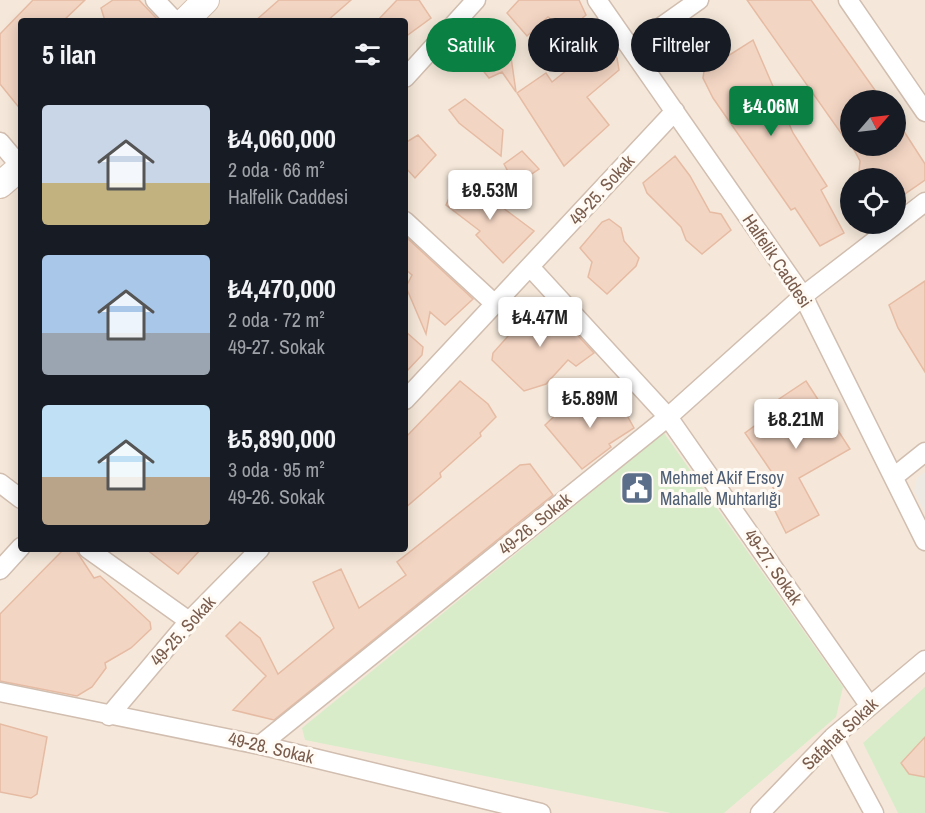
<!DOCTYPE html>
<html lang="tr">
<meta charset="utf-8">
<style>
:root{--surface:#171b24;--page:#242831;--text:#f1f3f6;--muted:#9ea1a6;--accent:#0b8043}
body{margin:0;font-family:"Archivo Narrow",sans-serif;background:var(--page);color:var(--text);height:100vh;display:flex;flex-direction:column;font-size:22px;white-space:nowrap}
*{box-sizing:border-box;margin:0}
p{font-size:20px;color:var(--muted)}
.icon{flex:none;width:33px;height:33px;fill:none;stroke:currentColor;stroke-width:2;stroke-linecap:round;stroke-linejoin:round}
.map{position:relative;flex:1;overflow:hidden}
.details{position:absolute;left:18px;top:18px;width:390px;height:534px;display:flex;flex-direction:column;background:var(--surface);border-radius:6px;box-shadow:0 3px 15px #0003}
.details>*{flex:none}
.hud{position:absolute;left:426px;top:18px;width:408px;height:54px;display:flex;gap:12px}
.needle{width:39px;rotate:62deg}
.controls{position:absolute;left:840px;top:90px;display:grid;gap:12px}
.controls a{display:grid;place-items:center;width:66px;height:66px;border-radius:50%;background:var(--surface);box-shadow:0 3px 15px #0003;font-size:30px}
.price{position:absolute;translate:-50% -51px;padding:0 14px;border-radius:6px;background:#fff;color:#222;font-size:20px;line-height:39px;filter:drop-shadow(0 2px 3px #0008)}
.price::after{content:'';position:absolute;left:50%;top:36px;width:18px;height:14px;margin-left:-9px;background:inherit;clip-path:polygon(0 0,100% 0,50% 100%)}
.price.current{background:var(--accent);color:#fff}
ul{padding:0;list-style:none}
li{display:flex;align-items:center;gap:18px;height:150px;padding:0 24px}
li span{display:grid;place-items:center;flex:none;width:168px;height:120px;border-radius:6px;color:#555}
li>.icon{margin-inline-start:auto}
span .icon{width:72px;height:72px;fill:#fffc;stroke-width:1}
li b{font-size:26px}
h2{display:flex;justify-content:space-between;align-items:center;height:72px;padding:0 24px;font-size:26px}
.pill{padding:0 21px;border-radius:27px;background:var(--surface);box-shadow:0 3px 15px #0003;font-size:21px;line-height:54px}
.pill.current{background:var(--accent);color:#fff}
.map>svg:first-child{display:block}
.residential{fill:#f5e8da;fill-rule:evenodd}
.industrial{fill:#efe9e4}
.green{fill:#d8ecc9}
.building{fill:#f3d5c3;stroke:#e6bba3;stroke-width:1.5}
.lines{fill:none;stroke-linecap:round;stroke-linejoin:round}
.minor-casing{stroke:#d1beb0;stroke-width:21}
.secondary-casing{stroke:#d6c0b0;stroke-width:28}
.minor{stroke:#fff;stroke-width:18}
.secondary{stroke:#fff;stroke-width:26}
.labels{text-anchor:middle;stroke-width:6;stroke-linejoin:round;paint-order:stroke}
.street-label{font-size:18px;fill:#7a5c4d;stroke:#fffaf3}
.service-label{font-size:18px;fill:#4e5e75;stroke:#fffaf3;text-anchor:start}
</style>
<div class="map">
<svg width="925" height="813" viewBox="0 0 925 813">
<rect width="100%" height="100%" fill="#fdf6ec"/>
<path class="residential" d="M0,0H925V813H0ZM21,21H405V549H21ZM850,100H896V146H850ZM850,178H896V224H850Z"/>
<path class="industrial" d="M925,472V512L914,491L917,478Z"/>
<path class="green" d="M664,433L843,687L836,717L724,813H671L305,740L302,728Z
M925,687V813H898L863,743Z"/>
<path class="building" d="M33,0H85L63,21H21V110L0,84V34Z
M113,0H139L159,21H105L101,8Z
M279,0H351L327,21H255Z
M397,0H419L431,18L405,37V21H377Z
M519,0H579L586,15L567,31L548,17L527,36L507,13Z
M747,0H811L882,100H850V146Z
M508,36L516,92L502,72L489,78L473,58L489,41Z
M753,40L793,133L827,186L821,190L844,233L820,246L795,208L791,210L713,98L703,78L704,71Z
M600,44L609,49L617,58L619,70L587,97L609,125L564,166L517,93L546,73L552,82Z
M465,99L503,130L501,156L459,123L449,110Z
M896,119L925,164V180L896,200V178H863L859,172L860,161L852,146H896Z
M418,135L436,155L415,178L405,167V143Z
M522,151L539,169L515,185L504,164Z
M675,156L690,176L710,212L721,214L731,230L702,254L686,240L681,227L647,193L643,183Z
M467,181L534,231L503,263L476,235L480,231L446,205L451,194Z
M609,219L621,228L624,241L639,258L636,266L607,294L588,277L592,262L580,248L602,222Z
M405,236L473,299L445,325L430,312L426,334L406,287L412,275L405,269Z
M925,281V372L898,328L889,305Z
M545,300L594,353L576,366L568,360L546,384L524,391L492,360L493,353L533,308Z
M405,331L423,347L422,355L405,373Z
M460,381L488,404L496,417L480,433L481,436L440,473L441,477L405,508V438Z
M806,381L850,449L799,478L819,515L786,533L773,507L778,497L769,480L775,477L745,433L757,424L773,403Z
M606,392L624,410L634,428L609,444L611,447L582,469L545,425L564,407L575,403L584,411Z
M530,464L553,495L274,720L233,710L266,676L226,636L240,622L260,638L278,674L334,628L313,582L341,569L359,608L406,575L397,562L520,465Z
M64,549H75L94,578L100,576L150,622L151,629L131,648L105,663L106,668L92,687L77,696L0,681V614Z
M146,549H201L178,574Z
M0,724L47,737L37,794L31,798L0,792Z
M925,737V777L909,774L901,763Z"/>
<g class="lines">
<defs>
<path id="minor" d="M155,0L175,21
M597,0L803,296L925,541
M848,0L925,112
M631,48L699,0
M405,78L476,0
M0,142L21,167
M405,221L496,305
M531,268L668,417L869,705
M405,400L675,111
M895,476L925,452
M0,483L21,499
M88,549L189,621
M0,570L21,547
M0,692L260,745L541,813
M109,716L189,621L260,549
M833,737L874,813
M260,745L668,417L803,296L925,202
M760,813L833,737L925,660"/>
<path id="secondary" d="M185,21L206,0
M0,185L21,167"/>
</defs>
<use href="#minor" class="minor-casing"/>
<use href="#secondary" class="secondary-casing"/>
<use href="#minor" class="minor"/>
<use href="#secondary" class="secondary"/>
</g>
<defs>
<symbol id="civic-square" viewBox="-11 -11 22 22"><rect x="-9" y="-9" width="18" height="18" rx="4" fill="#5c6f8a" stroke="#fffaf3"/><path d="M-.6-6.5H3V-4.5H.6V-3L4-1V1h2V6H-6V1h2V-1L-.6-3ZM-1.2 2.5V6h2.4V2.5Z" fill="#fff"/></symbol>
</defs>
<g fill-rule="evenodd">
<use href="#civic-square" x="618" y="469" width="38" height="38"/>
</g>
<g class="labels">
<g class="street-label">
<text transform="translate(602 190) rotate(-48)" y="6">49-25. Sokak</text>
<text transform="translate(777 261) rotate(56)" y="6">Halfelik Caddesi</text>
<text transform="translate(535 524) rotate(-39)" y="6">49-26. Sokak</text>
<text transform="translate(773 567) rotate(55)" y="6">49-27. Sokak</text>
<text transform="translate(183 631) rotate(-48)" y="6">49-25. Sokak</text>
<text transform="translate(840 734) rotate(-43)" y="6">Safahat Sokak</text>
<text transform="translate(271 748) rotate(13)" y="6">49-28. Sokak</text>
</g>
<g class="service-label">
<text x="660" y="484">Mehmet Akif Ersoy<tspan x="660" dy="21">Mahalle Muhtarlığı</tspan></text>
</g>
</g>
</svg>
<div class="controls">
<a><svg class="needle" viewBox="-14 -14 28 28"><path d="M0-13l5 13h-10z" fill="#e53935"/><path d="M0 13l5-13h-10z" fill="#9ea1a6"/></svg></a>
<a><svg class="icon" aria-label="locate" viewBox="0 0 24 24"><circle cx="12" cy="12" r="6"/><path d="M12 2v4M12 18v4M2 12h4M18 12h4"/></svg></a>
</div>
<b class="price current" style="left:771px;top:137px">₺4.06M</b>
<b class="price" style="left:490px;top:221px">₺9.53M</b>
<b class="price" style="left:540px;top:348px">₺4.47M</b>
<b class="price" style="left:590px;top:429px">₺5.89M</b>
<b class="price" style="left:796px;top:450px">₺8.21M</b>
<div class="hud">
<a class="pill current">Satılık</a>
<a class="pill">Kiralık</a>
<a class="pill">Filtreler</a>
</div>
<section class="details">
<h2>5 ilan<svg class="icon" aria-label="filters" viewBox="0 0 24 24"><path d="M4 7h16M4 17h16"/><circle cx="9" cy="7" r="2"/><circle cx="15" cy="17" r="2"/></svg></h2>
<ul>
<li><span style="background:linear-gradient(#c9d6e8 65%,#c2b280 0)"><svg class="icon" aria-label="home" viewBox="0 0 24 24"><path d="M3 11l9-7 9 7M6 9v11h12V9"/></svg></span><div><b>₺4,060,000</b><p>2 oda · 66 m²</p><p>Halfelik Caddesi</p></div></li>
<li><span style="background:linear-gradient(#a9c7e8 65%,#9aa5b1 0)"><svg class="icon" aria-label="home" viewBox="0 0 24 24"><path d="M3 11l9-7 9 7M6 9v11h12V9"/></svg></span><div><b>₺4,470,000</b><p>2 oda · 72 m²</p><p>49-27. Sokak</p></div></li>
<li><span style="background:linear-gradient(#bfe0f5 60%,#b9a48a 0)"><svg class="icon" aria-label="home" viewBox="0 0 24 24"><path d="M3 11l9-7 9 7M6 9v11h12V9"/></svg></span><div><b>₺5,890,000</b><p>3 oda · 95 m²</p><p>49-26. Sokak</p></div></li>
</ul>
</section>
</div>
